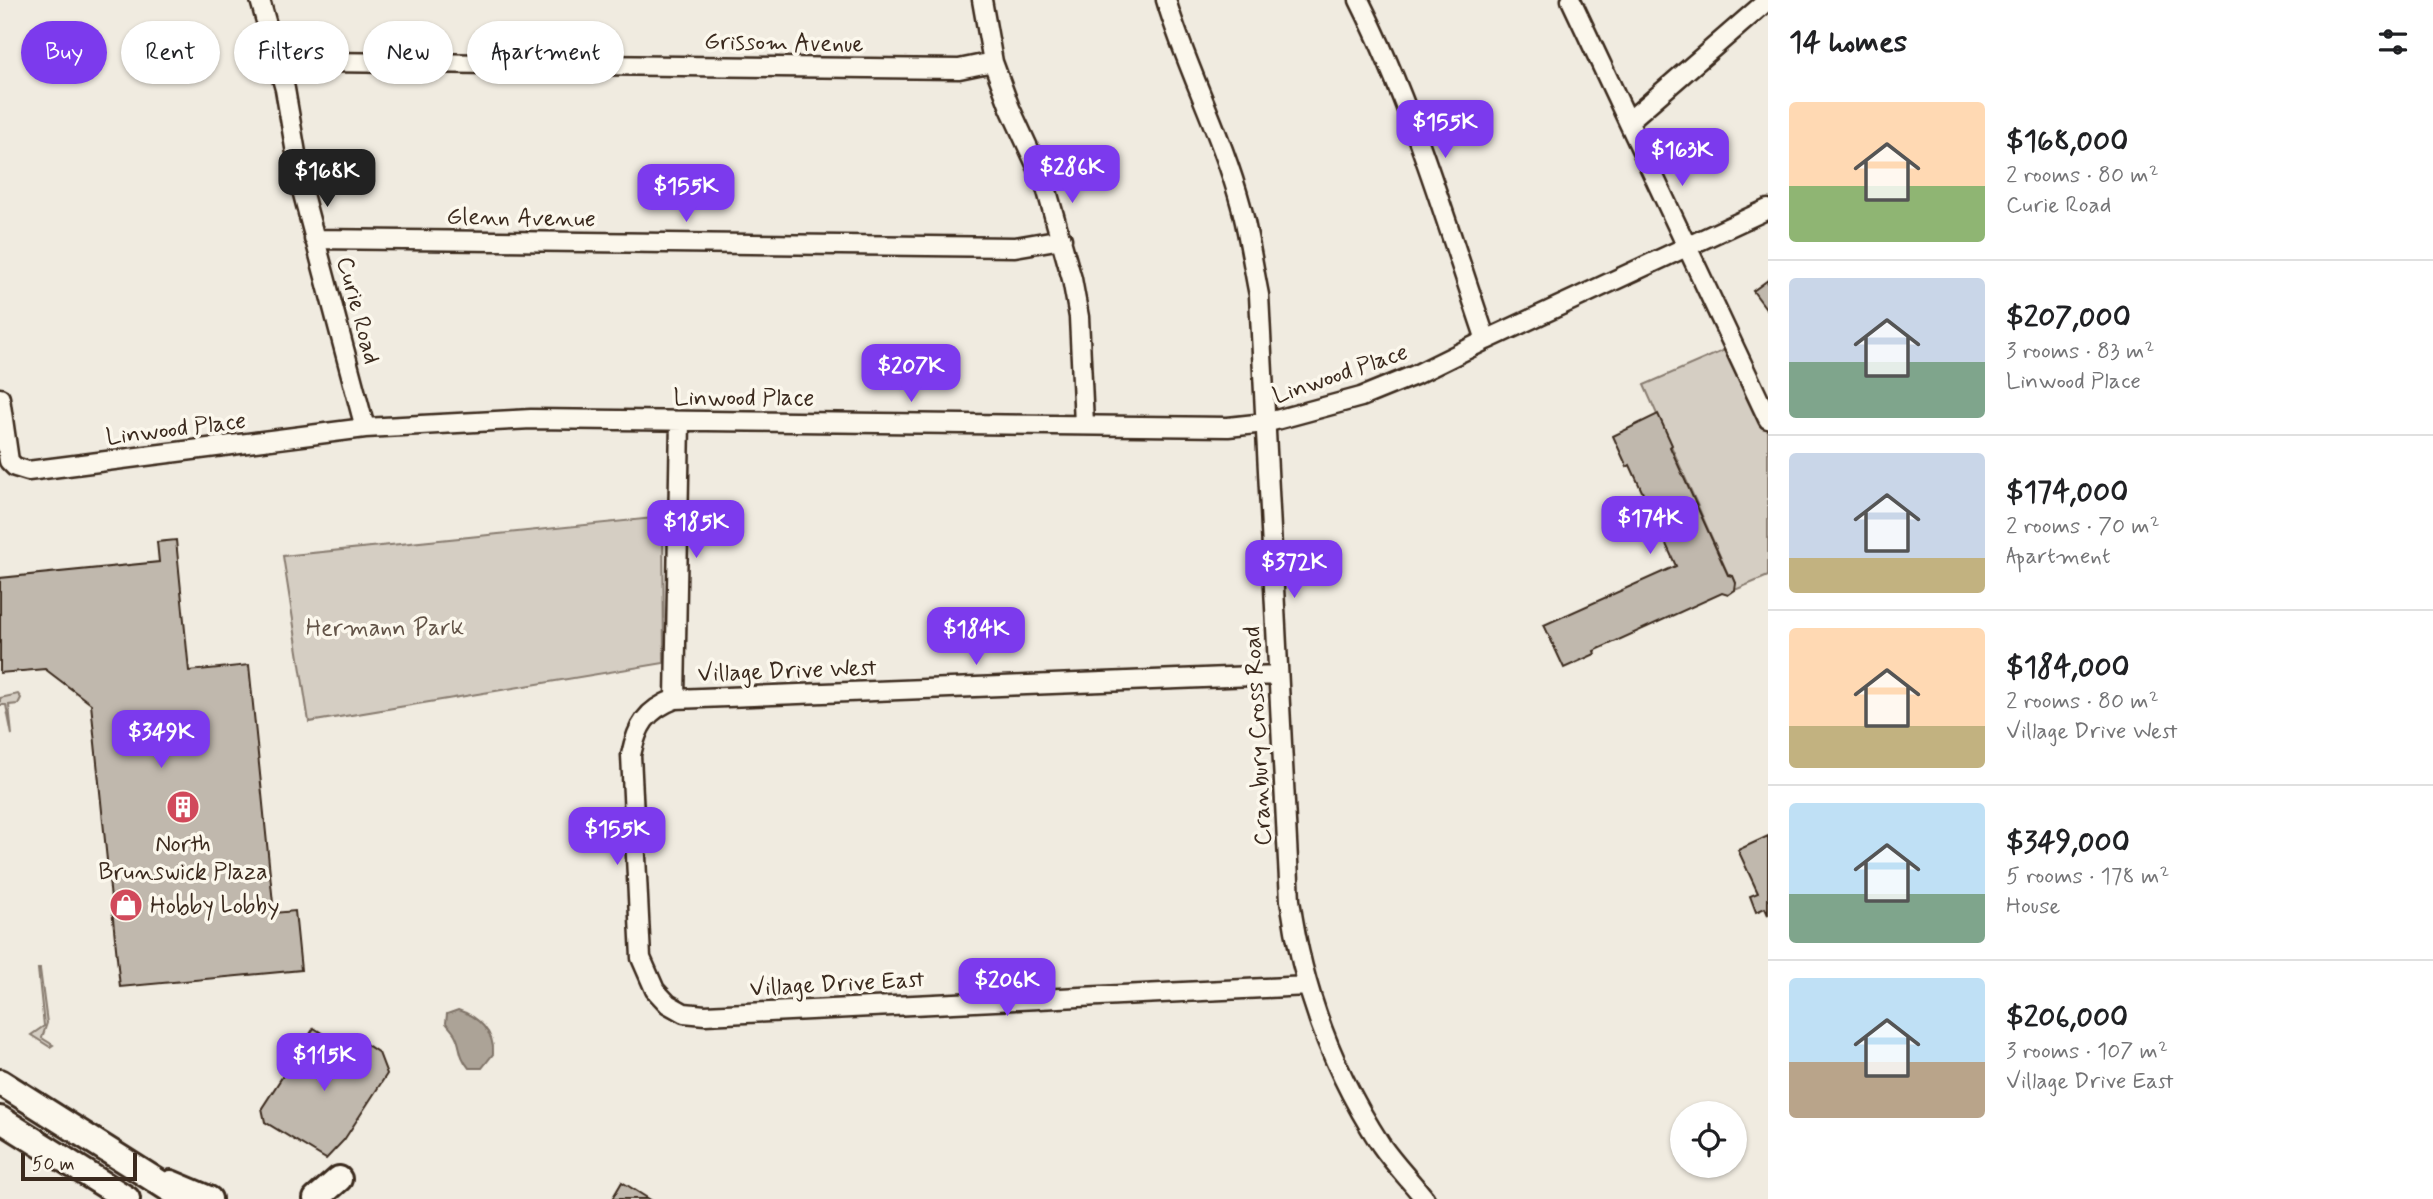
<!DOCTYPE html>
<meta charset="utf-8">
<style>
:root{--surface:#fff;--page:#f2f2f2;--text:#202124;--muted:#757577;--line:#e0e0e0;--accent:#7c3aed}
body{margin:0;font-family:Mynerve,sans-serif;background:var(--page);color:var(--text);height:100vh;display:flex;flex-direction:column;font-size:26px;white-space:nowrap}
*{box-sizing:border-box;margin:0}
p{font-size:23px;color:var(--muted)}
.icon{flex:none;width:38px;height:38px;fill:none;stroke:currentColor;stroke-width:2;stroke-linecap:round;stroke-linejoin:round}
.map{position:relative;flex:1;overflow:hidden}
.sheet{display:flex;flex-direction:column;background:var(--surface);width:665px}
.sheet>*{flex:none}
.top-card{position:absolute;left:21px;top:21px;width:665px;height:63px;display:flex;gap:14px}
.controls{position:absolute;left:1670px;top:1101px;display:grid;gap:14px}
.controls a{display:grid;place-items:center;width:77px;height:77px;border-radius:50%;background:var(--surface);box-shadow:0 2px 5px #0004;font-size:35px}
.scale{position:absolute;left:21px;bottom:18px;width:116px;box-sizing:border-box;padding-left:7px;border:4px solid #3b2a1e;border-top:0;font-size:19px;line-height:24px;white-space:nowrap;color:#3b2a1e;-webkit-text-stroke:5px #fbf7ec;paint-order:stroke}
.price{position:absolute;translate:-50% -60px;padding:0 16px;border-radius:14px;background:var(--accent);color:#fff;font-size:23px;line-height:46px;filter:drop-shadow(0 2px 4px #0008)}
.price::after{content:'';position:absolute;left:50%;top:42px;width:21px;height:16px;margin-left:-10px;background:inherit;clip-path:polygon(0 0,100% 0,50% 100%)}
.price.on{background:#222;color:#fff}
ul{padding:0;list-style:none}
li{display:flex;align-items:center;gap:21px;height:175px;padding:0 21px}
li+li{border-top:2px solid var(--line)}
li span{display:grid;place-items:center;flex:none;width:196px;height:140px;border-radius:7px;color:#555}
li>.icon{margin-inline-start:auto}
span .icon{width:84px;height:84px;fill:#fffc;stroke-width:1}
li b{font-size:30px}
h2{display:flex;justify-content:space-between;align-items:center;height:84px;padding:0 21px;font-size:30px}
.pill{padding:0 24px;border-radius:32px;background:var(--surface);box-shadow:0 2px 5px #0004;font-size:24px;line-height:63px}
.pill.on{background:var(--accent);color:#fff}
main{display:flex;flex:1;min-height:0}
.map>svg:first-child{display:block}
.green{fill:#d5cec3;stroke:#887c70;stroke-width:2}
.water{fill:#aca397;stroke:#7f7367;stroke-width:2}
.building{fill:#c0b8ad;stroke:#3b2a1e;stroke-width:2}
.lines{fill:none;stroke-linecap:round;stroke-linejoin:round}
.minor-casing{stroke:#3b2a1e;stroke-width:23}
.highway-casing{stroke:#3b2a1e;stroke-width:30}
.minor{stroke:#fbf7ec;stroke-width:18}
.highway{stroke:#fbf7ec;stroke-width:24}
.labels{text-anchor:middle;stroke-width:7;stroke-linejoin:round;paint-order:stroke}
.street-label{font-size:24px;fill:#3b2a1e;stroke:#fbf7ec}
.park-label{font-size:24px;fill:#625347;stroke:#fbf7ec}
.poi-label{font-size:24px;fill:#3b2a1e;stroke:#fbf7ec}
</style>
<main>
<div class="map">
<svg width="1768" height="1199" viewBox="0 0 1768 1199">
<rect width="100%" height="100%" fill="#f0ebe0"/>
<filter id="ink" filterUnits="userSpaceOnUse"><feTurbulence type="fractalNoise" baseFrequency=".0143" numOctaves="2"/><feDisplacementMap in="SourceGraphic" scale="14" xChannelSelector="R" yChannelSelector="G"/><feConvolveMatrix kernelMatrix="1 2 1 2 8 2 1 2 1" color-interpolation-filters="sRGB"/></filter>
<g filter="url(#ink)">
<path class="green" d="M1734,346L1768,419V576L1735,590L1644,385Z
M663,517L664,663L309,722L283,556Z
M18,694L21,698L18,704L9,705L12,735L6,705H0V698Z
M38,969H40L47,1023L42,1038L53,1045L50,1047L31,1035L44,1026Z"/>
<path class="water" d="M458,1010C477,1016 495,1032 493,1054L482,1068H469C457,1054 462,1045 454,1033C452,1030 449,1027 446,1023L447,1014Z"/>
<path class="building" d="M1768,280V311L1753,291Z
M1658,414L1672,445L1670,447L1728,575L1733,576L1736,583L1735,590L1728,595L1722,593L1594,651L1595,654L1564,668L1544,625L1676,566L1630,465L1627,467L1613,436Z
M176,540L189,671L249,665L274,913L295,911L301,970L120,987L91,704L45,669L0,673V578L159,562L157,542Z
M1768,836V915L1765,908L1756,912L1750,896L1758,893L1738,850Z
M314,1028L356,1055L364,1043L379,1053L387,1074L344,1140L326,1159L265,1122L262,1108Z
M622,1182L649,1199H612Z"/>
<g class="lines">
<defs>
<path id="minor" d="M260,0L285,89L303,194L365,428
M982,0L993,62L1010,108L1045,184L1072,279L1079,317L1084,424
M1166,0C1187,70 1222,135 1241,206C1249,235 1253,266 1259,295L1290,900C1302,988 1333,1071 1381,1145C1394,1164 1411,1181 1425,1199
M1359,0C1413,108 1447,225 1486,340
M1571,0L1768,419
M280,67L322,62L959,69L993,62
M1630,120L1768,0
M314,239L1015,247L1062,239
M0,398L9,461L15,467L28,471L365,428L531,419L1228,427L1265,423L1361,397L1415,375L1486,340L1768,209
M1278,675L675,699C646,710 637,726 631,755L641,958L655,990L668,1004L684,1013L705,1015L1307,986
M675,699L680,421"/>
<path id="highway" d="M0,1082L185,1199
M0,1119L127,1199
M171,1183L209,1199
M316,1199L339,1179"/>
</defs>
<use href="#minor" class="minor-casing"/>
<use href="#highway" class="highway-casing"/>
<use href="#minor" class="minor"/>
<use href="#highway" class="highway"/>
</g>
</g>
<defs>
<symbol id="building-disc" viewBox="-11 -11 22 22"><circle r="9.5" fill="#d1495b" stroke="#fbf7ec"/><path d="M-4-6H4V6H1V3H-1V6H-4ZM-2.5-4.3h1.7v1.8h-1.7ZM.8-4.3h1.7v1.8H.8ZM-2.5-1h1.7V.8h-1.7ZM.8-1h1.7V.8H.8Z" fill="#fff"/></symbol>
<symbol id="shop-disc" viewBox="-11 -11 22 22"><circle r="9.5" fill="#d1495b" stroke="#fbf7ec"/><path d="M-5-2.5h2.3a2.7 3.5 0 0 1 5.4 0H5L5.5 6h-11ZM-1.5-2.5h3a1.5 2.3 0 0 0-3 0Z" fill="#fff"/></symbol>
</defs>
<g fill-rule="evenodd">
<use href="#building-disc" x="164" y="788" width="38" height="38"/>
<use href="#shop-disc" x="107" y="886" width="38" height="38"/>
</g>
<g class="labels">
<g class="street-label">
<text transform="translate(784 42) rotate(1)" y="8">Grissom Avenue</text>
<text transform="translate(521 217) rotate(1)" y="8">Glenn Avenue</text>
<text transform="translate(359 310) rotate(75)" y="8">Curie Road</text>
<text transform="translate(1340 373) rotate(-19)" y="8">Linwood Place</text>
<text x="744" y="405">Linwood Place</text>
<text transform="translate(176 428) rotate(-7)" y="8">Linwood Place</text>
<text transform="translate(787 670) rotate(-2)" y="8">Village Drive West</text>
<text transform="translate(1257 736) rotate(-93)" y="8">Cranbury Cross Road</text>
<text transform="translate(837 983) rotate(-3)" y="8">Village Drive East</text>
</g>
<g class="park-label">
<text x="385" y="635">Hermann Park</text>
</g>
<g class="poi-label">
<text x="183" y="851">North<tspan x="183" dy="28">Brunswick Plaza</tspan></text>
<text x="150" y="913" text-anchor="start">Hobby Lobby</text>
</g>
</g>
</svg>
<div class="controls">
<a><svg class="icon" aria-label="locate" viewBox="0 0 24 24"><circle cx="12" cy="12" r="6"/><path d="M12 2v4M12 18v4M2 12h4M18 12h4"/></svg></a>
</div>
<div class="scale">50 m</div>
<b class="price" style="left:1445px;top:160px">$155K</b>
<b class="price" style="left:1682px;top:188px">$163K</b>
<b class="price" style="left:1072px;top:205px">$286K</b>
<b class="price on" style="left:327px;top:209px">$168K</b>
<b class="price" style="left:686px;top:224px">$155K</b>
<b class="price" style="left:911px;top:404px">$207K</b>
<b class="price" style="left:1650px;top:556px">$174K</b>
<b class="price" style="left:696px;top:560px">$185K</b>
<b class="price" style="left:1294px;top:600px">$372K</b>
<b class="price" style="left:976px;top:667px">$184K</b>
<b class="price" style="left:161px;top:770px">$349K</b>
<b class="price" style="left:617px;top:867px">$155K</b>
<b class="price" style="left:1007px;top:1018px">$206K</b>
<b class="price" style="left:324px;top:1093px">$115K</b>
<div class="top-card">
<a class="pill on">Buy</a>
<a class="pill">Rent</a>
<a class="pill">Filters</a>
<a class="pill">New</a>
<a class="pill">Apartment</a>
</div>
</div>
<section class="sheet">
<h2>14 homes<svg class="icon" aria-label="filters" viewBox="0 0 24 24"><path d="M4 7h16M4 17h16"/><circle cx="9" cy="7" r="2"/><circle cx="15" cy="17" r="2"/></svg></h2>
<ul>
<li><span style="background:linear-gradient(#ffd9b3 60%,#8fb573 0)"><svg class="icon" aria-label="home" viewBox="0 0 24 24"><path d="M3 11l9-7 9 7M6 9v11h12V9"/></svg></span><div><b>$168,000</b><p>2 rooms · 80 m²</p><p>Curie Road</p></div></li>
<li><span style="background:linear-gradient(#c9d6e8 60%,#7fa58c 0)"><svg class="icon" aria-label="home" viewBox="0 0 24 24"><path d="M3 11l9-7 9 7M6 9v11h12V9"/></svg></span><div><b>$207,000</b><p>3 rooms · 83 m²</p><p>Linwood Place</p></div></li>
<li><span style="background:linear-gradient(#c9d6e8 75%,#c2b280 0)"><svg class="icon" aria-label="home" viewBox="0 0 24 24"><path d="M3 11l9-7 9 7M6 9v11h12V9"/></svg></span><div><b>$174,000</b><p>2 rooms · 70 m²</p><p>Apartment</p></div></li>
<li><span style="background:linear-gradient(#ffd9b3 70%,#c2b280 0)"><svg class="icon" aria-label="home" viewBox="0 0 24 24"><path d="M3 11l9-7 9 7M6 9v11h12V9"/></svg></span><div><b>$184,000</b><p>2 rooms · 80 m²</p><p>Village Drive West</p></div></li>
<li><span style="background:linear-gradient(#bfe0f5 65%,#7fa58c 0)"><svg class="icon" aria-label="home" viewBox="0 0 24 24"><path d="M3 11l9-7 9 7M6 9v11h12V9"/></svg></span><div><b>$349,000</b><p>5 rooms · 178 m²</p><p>House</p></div></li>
<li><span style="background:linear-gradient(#bfe0f5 60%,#b9a48a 0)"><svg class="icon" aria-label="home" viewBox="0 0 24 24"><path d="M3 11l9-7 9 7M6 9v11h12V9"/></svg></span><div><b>$206,000</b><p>3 rooms · 107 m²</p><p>Village Drive East</p></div></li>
</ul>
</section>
</main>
